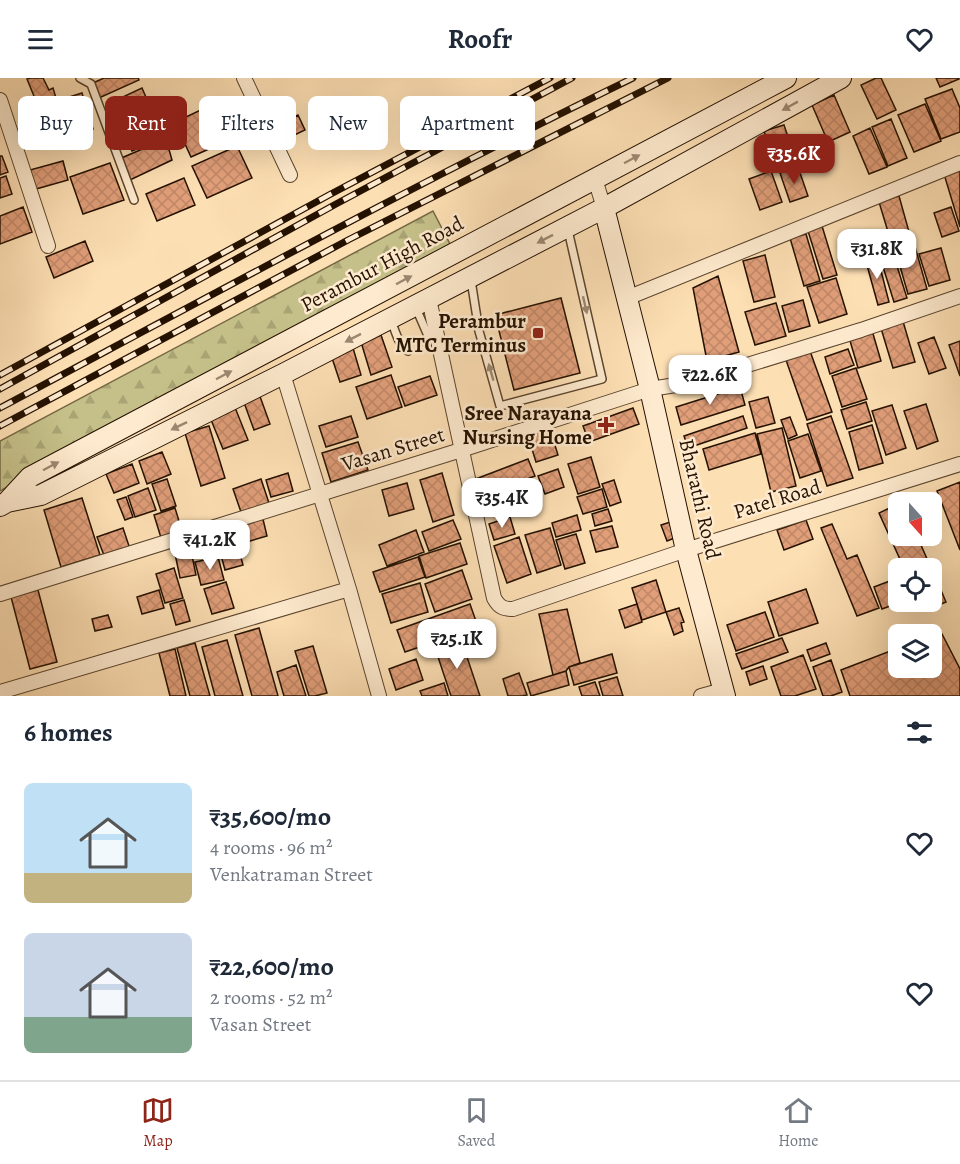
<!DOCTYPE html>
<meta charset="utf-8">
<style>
:root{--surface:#fff;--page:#f6f6f7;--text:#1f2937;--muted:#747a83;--line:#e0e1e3;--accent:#8f2418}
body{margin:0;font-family:Alegreya,serif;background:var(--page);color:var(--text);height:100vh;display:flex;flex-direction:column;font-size:22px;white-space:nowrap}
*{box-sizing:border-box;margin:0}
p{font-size:20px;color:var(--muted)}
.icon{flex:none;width:33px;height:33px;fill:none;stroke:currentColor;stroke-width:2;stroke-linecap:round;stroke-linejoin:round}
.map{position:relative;height:618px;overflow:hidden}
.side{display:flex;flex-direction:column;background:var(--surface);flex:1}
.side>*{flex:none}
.guide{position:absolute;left:18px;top:18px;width:600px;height:54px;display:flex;gap:12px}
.needle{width:39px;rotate:159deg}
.tools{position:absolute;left:888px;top:414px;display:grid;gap:12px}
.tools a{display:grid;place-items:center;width:54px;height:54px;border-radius:9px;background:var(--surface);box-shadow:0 6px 24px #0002;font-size:30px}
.price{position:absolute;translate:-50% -51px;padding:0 14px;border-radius:12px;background:#fff;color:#222;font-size:20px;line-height:39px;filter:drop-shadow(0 2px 3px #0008)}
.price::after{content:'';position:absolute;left:50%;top:36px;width:18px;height:14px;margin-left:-9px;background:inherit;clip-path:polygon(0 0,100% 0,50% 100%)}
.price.active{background:var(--accent);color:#fff}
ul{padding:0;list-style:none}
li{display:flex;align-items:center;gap:18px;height:150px;padding:0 24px}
li span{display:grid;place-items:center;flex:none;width:168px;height:120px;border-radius:9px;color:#555}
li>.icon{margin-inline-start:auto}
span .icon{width:72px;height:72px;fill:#fffc;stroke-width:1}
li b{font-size:26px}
h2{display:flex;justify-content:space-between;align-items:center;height:72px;padding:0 24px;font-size:26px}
.tag{padding:0 21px;border-radius:9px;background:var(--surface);box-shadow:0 6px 24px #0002;font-size:21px;line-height:54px}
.tag.active{background:var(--accent);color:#fff}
header{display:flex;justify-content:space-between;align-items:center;height:78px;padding:0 24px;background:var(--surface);font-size:27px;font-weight:700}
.menu{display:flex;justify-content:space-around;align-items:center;height:84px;border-top:2px solid var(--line);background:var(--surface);font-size:16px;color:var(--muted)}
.menu a{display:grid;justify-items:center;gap:3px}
.menu .active{color:var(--accent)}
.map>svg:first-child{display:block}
.forest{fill:url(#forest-firs);stroke:#746844;stroke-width:1.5}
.building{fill:url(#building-cross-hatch);stroke:#241100;stroke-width:1.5}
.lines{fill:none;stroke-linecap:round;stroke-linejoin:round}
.lane-casing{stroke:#5a442d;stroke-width:10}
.street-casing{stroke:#5a442d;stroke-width:16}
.secondary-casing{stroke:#241100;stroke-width:22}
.lane{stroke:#feeace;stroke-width:7}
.street{stroke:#feeace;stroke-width:14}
.secondary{stroke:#feeace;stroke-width:20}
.rail-casing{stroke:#241100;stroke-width:7}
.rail{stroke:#feeace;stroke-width:4.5;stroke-dasharray:14;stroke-linecap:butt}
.oneway{fill:#9c8871}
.poi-dot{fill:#8f2418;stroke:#feeace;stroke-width:2}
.labels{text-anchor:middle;stroke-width:5;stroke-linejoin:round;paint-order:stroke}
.street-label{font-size:21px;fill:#241100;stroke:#feeace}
.poi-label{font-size:21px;font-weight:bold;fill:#241100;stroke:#feeace;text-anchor:end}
</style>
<header><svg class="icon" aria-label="menu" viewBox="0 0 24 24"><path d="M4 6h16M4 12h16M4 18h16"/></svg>Roofr<svg class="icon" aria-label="heart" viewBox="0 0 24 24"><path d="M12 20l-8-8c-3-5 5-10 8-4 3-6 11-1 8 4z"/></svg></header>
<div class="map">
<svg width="960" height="618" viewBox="0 0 960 618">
<defs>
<pattern id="forest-firs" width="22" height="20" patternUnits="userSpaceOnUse" patternTransform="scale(1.5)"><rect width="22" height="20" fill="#c5c089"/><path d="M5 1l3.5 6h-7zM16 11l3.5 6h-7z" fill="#a9a474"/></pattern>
<pattern id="building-cross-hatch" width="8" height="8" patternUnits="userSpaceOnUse" patternTransform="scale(1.5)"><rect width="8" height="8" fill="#e09e79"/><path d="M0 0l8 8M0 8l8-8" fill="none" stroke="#c08767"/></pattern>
</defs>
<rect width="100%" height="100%" fill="#fddfb4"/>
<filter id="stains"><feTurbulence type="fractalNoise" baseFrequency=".00333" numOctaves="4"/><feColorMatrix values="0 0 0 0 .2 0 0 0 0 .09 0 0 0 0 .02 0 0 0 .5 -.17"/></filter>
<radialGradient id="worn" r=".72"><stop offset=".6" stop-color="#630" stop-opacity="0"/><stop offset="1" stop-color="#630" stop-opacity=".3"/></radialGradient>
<path class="forest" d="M433,133L450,166L125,342L0,413V363Z"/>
<path class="building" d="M31,0H43L49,12L53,10L56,20L38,28L27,1Z
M104,0H138L139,2L99,20L93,5Z
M876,0H881L896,32L877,41L861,7Z
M936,0H959V1L940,9Z
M142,10L148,24L120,39L112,24Z
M952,11L960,30V54L941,61L925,21Z
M82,15L93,51L58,61L47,26Z
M834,17L850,54L828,64L812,27Z
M220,23L236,59L191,79L175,44Z
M925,26L941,63L914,74L898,37Z
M149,29L155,41L122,56L117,40Z
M298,37L305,52L280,64L272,49Z
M891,41L907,80L888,88L872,49Z
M156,45L163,60L132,73L125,59Z
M784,47L797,86L777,92L764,53Z
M870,50L887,89L869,96L853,58Z
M166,61L172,82L130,102L122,83L119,81Z
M237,68L252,100L207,120L192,88Z
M0,78H2L8,94L0,97Z
M63,83L68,102L36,111L30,92Z
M110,85L124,122L83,136L70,99Z
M798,89L808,118L790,124L780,95Z
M960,91V149L944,96Z
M771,93L782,124L760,132L749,101Z
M6,98L12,116L0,120V100Z
M184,100L195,127L157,143L146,116Z
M899,118L911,161L892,167L879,124Z
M23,129L32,154L0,166V138Z
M951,129L959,153L942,159L934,135Z
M822,148L837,197L823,201L808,153Z
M806,156L820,203L804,208L790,160Z
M85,163L93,183L54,200L46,179Z
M914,165L927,211L908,216L895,171Z
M941,170L950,202L929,208L919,176Z
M892,172L907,220L894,224L879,176Z
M765,177L775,219L754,224L743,183Z
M877,177L889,224L878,227L865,180Z
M718,198L739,274L707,283L693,210Z
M836,200L847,236L819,245L807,209Z
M561,220L580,295L514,312L495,237Z
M803,222L810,248L789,254L782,228Z
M776,225L786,258L755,267L745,234Z
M902,240L915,284L893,290L880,247Z
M871,249L881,283L858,290L848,256Z
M381,257L392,289L371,297L361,264Z
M934,259L946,290L929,296L918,265Z
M960,263V298L949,267Z
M353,270L361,297L340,304L331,277Z
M848,271L854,287L830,296L825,279Z
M810,273L832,334L807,342L786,282Z
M856,290L867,321L842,329L832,298Z
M391,297L402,329L367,341L356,309Z
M430,298L437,317L405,328L398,309Z
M740,309L745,327L681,347L676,329Z
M258,313L270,346L254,352L242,319Z
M768,319L775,345L756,350L749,324Z
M866,324L872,343L847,351L841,332Z
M926,326L938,363L917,371L904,333Z
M234,327L248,362L223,371L209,337Z
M892,327L906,370L886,377L872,333Z
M633,330L639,346L589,364L583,348Z
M351,338L358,359L326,369L319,348Z
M743,338L747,350L688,370L684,358Z
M831,338L853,400L827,408L807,346Z
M790,339L797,357L788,361L781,342Z
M872,347L883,385L859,392L849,354Z
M209,348L225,400L201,408L185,355Z
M549,348L558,377L536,384L527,355Z
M782,350L796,408L771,414L757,356Z
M755,355L761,376L709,392L703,371Z
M808,356L821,393L800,400L788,363Z
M358,364L368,392L331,404L322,375Z
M162,374L171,396L147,406L139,383Z
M591,379L600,409L578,416L568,386Z
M528,381L535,398L479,419L473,402Z
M132,386L139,405L114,415L106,396Z
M558,391L564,409L545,416L538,398Z
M288,395L293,413L271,419L266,402Z
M442,395L454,437L433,444L420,402Z
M167,401L176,428L161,433L152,406Z
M261,401L269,425L241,434L233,411Z
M614,402L621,424L610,428L602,406Z
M960,404V472L937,413Z
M407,405L414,431L389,438L382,412Z
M148,410L156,432L135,439L128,418Z
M602,411L607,429L583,436L577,419Z
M509,413L514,428L495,436L489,421Z
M126,419L133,439L125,442L117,422Z
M82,420L100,477L61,489L44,432Z
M898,426V458H917L931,490H904L879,435Z
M175,430L183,456L162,463L154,437Z
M608,431L612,443L595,448L592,436Z
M262,437L267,458L243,465L237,444Z
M577,437L581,452L556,459L552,445Z
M510,439L515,456L494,462L489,446Z
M453,442L461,461L429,473L422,454Z
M677,442L682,457L667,463L661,447Z
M806,442L813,461L784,472L777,452Z
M232,446L243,487L225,492L214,451Z
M832,446L847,481L857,477L879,530L857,538L821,450Z
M612,448L618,469L596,474L590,453Z
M123,450L130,471L105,480L97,459Z
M550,450L561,487L537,495L525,457Z
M416,452L424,474L387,488L379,467Z
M576,456L585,485L565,491L556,462Z
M519,459L531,496L507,505L494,468Z
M189,463L196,497L180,500L173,466Z
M460,465L467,486L426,500L419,478Z
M218,479L224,502L201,507L195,484Z
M418,479L425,499L380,514L373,494Z
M174,490L183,520L165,525L156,496Z
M932,491L946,524L923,533L918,524H932Z
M462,492L472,521L435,534L425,506Z
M895,501L898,509V524H901L882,531L874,509Z
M656,502L666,534L642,542L632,510Z
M226,504L234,530L212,536L204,511Z
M420,505L428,534L391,545L382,516Z
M806,511L818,545L779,558L768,524Z
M38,512L57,584L30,591L11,519Z
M159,512L164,530L142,536L137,519Z
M184,522L190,543L176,547L170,526Z
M470,526L478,549L405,574L397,552Z
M637,526L642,544L625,550L619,532Z
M679,530L684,544L681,545L683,553L674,557L666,534Z
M567,531L580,585L569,589L566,593L553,597L539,536Z
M765,534L774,559L736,573L727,547Z
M108,537L112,549L95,553L92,541Z
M259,550L278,618H252L235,557Z
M941,554L960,591V618H850L841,592L898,570V590H932V557Z
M782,560L788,574L742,591L736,576Z
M461,561L480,618H451L435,570Z
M227,562L243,618H215L202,569Z
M195,565L210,618H190L177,570Z
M826,565L830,576L811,583L807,572Z
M313,568L327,615L315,618H309L295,573Z
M175,571L186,618H170L159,575Z
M612,576L617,595L574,607L569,589Z
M803,577L816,611L795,618H781L771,589Z
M416,581L423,602L396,612L389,591Z
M831,582L842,614L831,618H823L813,589Z
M296,587L306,618H284L277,594Z
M763,588L767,601L750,607L746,594Z
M566,593L569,607L531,618L527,605Z
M519,595L527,617L522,618H508L503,601Z
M617,599L623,618H603L599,604Z
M595,604L600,618H582L579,609Z
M444,605L448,618H422L420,613Z"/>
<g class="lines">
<defs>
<path id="lane" d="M80,0L91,6L134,122
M471,202L479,253L500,328L602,301L568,152
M416,230L429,260L427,266
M391,242C395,252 399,269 408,273"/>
<path id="street" d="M244,0L290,97
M0,22L48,168
M595,101L604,130
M627,220L960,85
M429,221L494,520C499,529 503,531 513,531L686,472L960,386
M283,296L349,511L379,618
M0,516L461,372L650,311L689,305L861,252L960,218
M0,614L349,511
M701,618L723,612"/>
<path id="secondary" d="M604,130L650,311L686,472L725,618
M7,424L30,399L786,0
M0,428L7,424L41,417L283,296L604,130L841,0"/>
</defs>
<use href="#lane" class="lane-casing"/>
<use href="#street" class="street-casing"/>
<use href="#secondary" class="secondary-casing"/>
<use href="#lane" class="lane"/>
<use href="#street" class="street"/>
<use href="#secondary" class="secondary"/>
<defs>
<path id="rail" d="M0,297L329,117L550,0
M0,311L336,126L572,0
M0,330C210,218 419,104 633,0
M0,348L348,162L668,0"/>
</defs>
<use href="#rail" class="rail-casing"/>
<use href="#rail" class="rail"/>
</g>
<defs><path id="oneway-solid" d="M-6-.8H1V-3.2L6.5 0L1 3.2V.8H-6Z" transform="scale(1.5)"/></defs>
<g class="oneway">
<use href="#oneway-solid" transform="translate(790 28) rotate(151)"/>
<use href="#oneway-solid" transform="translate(632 81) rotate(-28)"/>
<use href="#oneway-solid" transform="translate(545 161) rotate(153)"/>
<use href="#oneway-solid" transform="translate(404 202) rotate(-28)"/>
<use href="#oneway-solid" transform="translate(585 227) rotate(77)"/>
<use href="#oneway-solid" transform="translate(353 260) rotate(153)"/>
<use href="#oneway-solid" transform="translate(491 294) rotate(-106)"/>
<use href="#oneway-solid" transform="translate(224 297) rotate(-28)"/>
<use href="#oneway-solid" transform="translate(179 348) rotate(154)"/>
<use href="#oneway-solid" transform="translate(51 388) rotate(-28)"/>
</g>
<g class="poi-dot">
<rect x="532" y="249" width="12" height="12" rx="3"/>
<path d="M603 338h6v6h6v6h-6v6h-6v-6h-6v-6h6z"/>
</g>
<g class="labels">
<g class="street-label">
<text transform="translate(382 186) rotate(-28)" y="7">Perambur High Road</text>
<text transform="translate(393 371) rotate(-17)" y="7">Vasan Street</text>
<text transform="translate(700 421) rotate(77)" y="7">Bharathi Road</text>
<text transform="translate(777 421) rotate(-17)" y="7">Patel Road</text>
</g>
<g class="poi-label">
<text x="526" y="250">Perambur<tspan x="526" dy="24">MTC Terminus</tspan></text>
<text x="592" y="342">Sree Narayana<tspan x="592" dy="24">Nursing Home</tspan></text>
</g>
</g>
<rect width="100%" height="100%" filter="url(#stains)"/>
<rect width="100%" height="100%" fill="url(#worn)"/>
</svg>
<div class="tools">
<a><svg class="needle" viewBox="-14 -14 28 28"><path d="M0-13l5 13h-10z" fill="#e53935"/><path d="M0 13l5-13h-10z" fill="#747a83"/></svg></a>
<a><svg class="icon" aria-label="locate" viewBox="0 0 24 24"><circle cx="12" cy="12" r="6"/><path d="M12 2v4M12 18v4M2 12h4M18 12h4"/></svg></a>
<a><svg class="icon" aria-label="layers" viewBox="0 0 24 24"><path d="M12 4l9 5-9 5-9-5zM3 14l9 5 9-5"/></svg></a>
</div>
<b class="price active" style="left:794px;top:107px">₹35.6K</b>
<b class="price" style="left:877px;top:202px">₹31.8K</b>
<b class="price" style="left:710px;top:328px">₹22.6K</b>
<b class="price" style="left:502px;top:451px">₹35.4K</b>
<b class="price" style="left:210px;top:493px">₹41.2K</b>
<b class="price" style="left:457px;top:592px">₹25.1K</b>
<div class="guide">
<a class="tag">Buy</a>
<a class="tag active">Rent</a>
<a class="tag">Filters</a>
<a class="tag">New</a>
<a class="tag">Apartment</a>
</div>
</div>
<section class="side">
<h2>6 homes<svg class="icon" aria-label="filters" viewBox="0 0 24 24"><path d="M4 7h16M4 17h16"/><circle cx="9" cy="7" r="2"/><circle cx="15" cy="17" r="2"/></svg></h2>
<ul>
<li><span style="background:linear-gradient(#bfe0f5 75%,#c2b280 0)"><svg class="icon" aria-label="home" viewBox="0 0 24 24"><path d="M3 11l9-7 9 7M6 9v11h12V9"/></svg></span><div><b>₹35,600/mo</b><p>4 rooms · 96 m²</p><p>Venkatraman Street</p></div><svg class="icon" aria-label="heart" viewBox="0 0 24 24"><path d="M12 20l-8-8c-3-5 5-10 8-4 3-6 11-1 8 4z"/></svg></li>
<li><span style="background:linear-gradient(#c9d6e8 70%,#7fa58c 0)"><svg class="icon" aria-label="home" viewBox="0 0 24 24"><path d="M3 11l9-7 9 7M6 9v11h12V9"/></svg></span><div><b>₹22,600/mo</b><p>2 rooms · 52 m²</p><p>Vasan Street</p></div><svg class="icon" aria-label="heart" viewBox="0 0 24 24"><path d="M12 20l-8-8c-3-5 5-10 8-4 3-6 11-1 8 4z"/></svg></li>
</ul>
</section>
<nav class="menu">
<a class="active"><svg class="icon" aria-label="map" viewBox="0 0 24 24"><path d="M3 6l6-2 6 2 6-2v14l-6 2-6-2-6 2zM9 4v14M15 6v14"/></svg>Map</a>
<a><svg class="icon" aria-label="saved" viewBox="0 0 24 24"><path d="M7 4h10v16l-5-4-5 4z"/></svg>Saved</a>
<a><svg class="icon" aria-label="home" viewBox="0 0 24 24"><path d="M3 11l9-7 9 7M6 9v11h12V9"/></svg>Home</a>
</nav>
